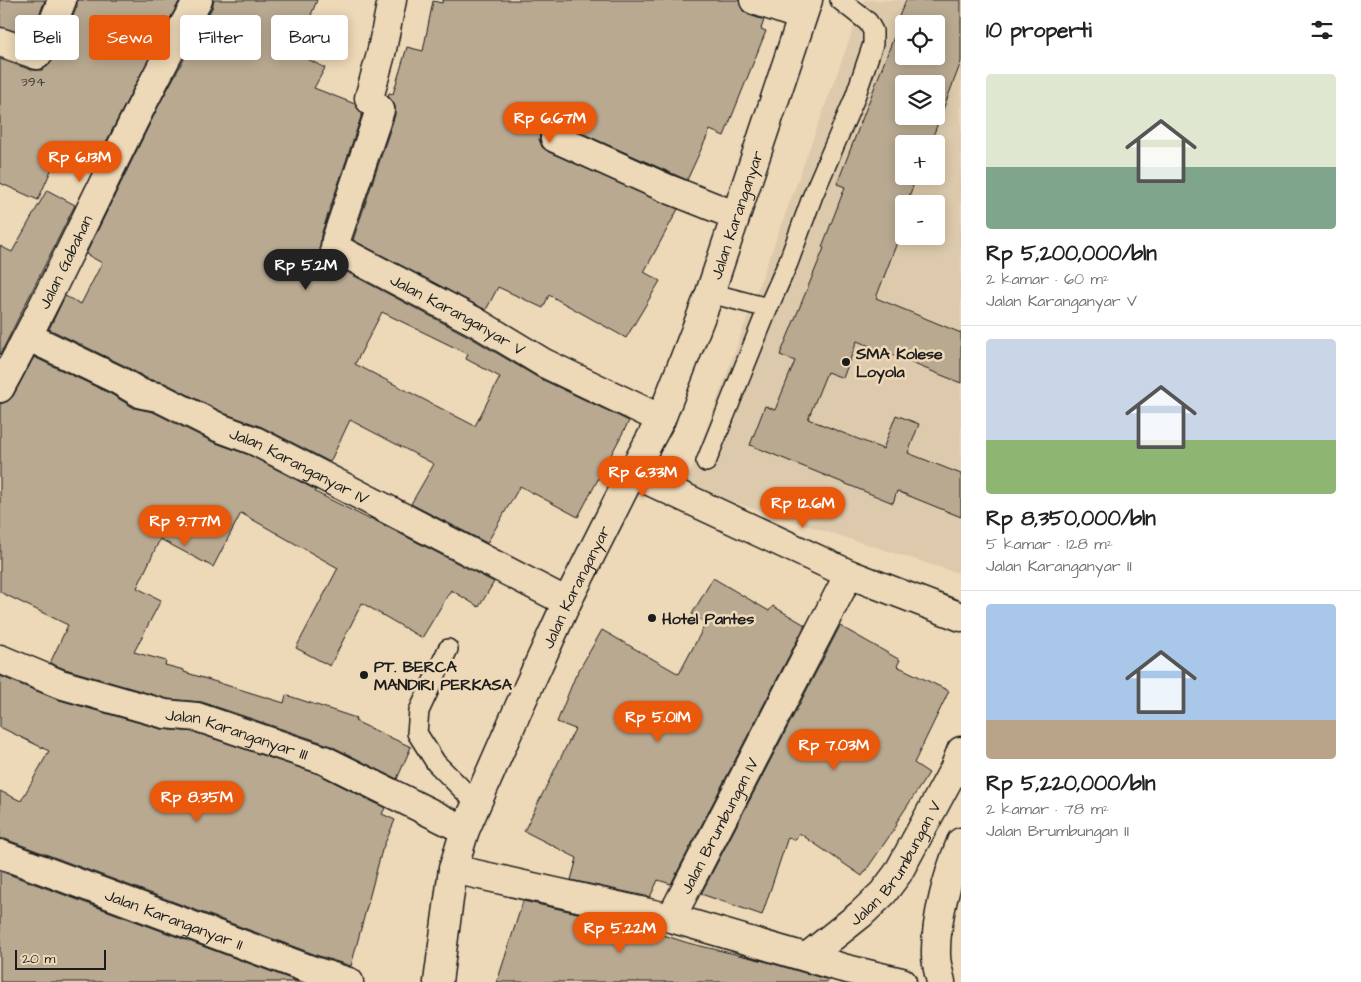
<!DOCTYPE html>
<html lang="id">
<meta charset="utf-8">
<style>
:root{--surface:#fff;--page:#f2f2f2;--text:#222;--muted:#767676;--line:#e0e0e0;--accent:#ea580c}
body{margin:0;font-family:"Architects Daughter",sans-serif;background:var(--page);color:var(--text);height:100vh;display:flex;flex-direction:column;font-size:19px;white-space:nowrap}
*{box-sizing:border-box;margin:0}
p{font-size:16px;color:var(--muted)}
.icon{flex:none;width:28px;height:28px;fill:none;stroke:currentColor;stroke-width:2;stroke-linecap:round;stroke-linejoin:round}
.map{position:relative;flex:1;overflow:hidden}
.panel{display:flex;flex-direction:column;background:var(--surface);width:400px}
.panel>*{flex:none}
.guide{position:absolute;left:15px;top:15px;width:475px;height:45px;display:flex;gap:10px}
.tools{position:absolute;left:895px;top:15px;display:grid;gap:10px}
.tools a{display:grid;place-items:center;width:50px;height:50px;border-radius:5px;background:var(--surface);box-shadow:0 2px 12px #0003;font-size:25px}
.scale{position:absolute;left:15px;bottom:12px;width:91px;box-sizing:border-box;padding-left:5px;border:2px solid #1c1c1c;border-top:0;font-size:14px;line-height:18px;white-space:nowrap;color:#1c1c1c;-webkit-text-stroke:4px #edd8b7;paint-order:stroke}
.price{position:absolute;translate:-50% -42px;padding:0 11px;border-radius:18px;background:var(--accent);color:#fff;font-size:16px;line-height:32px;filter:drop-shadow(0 1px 2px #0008)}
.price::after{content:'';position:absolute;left:50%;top:30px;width:15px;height:11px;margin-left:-8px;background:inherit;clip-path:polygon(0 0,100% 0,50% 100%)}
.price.active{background:#222;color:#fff}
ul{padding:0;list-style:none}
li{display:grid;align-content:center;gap:10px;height:265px;padding:0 25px}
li+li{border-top:1px solid var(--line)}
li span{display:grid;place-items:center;height:155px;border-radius:5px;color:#555}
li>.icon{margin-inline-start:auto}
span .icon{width:90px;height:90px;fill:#fffc;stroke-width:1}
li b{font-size:21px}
h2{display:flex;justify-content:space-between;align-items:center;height:60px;padding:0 25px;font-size:21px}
.pill{padding:0 18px;border-radius:5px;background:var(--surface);box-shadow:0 2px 12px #0003;font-size:18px;line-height:45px}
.pill.active{background:var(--accent);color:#fff}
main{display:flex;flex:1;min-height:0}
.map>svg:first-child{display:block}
.built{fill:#ddcaac;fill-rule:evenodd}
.building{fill:#b9a991;stroke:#1c1c1c;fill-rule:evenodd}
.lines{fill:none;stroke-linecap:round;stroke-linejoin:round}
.lane-casing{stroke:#1c1c1c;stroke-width:22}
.street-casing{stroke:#1c1c1c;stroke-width:31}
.lane{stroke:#edd8b7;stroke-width:19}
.street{stroke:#edd8b7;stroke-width:28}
.poi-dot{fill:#1c1c1c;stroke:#edd8b7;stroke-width:2}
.labels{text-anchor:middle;stroke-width:5;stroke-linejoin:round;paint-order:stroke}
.number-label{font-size:14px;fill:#433f39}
.street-label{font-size:16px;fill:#1c1c1c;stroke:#edd8b7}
.poi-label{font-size:16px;font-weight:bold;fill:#1c1c1c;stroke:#edd8b7;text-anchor:start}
</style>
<main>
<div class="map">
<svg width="961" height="982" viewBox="0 0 961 982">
<rect width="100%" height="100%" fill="#edd8b7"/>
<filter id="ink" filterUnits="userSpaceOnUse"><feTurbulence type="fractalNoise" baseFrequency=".02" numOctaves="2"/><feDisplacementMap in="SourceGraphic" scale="10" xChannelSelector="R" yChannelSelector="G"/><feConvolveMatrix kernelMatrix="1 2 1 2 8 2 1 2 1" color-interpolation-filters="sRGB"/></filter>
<g filter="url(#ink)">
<path class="built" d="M864,0H961V574L685,487ZM904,24H936V56H904ZM904,84H936V116H904ZM904,144H936V176H904ZM904,204H936V236H904Z"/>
<path class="building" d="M0,0H45L31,36L0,27Z
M77,0H180L133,89L98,158L64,141L38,200L0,183V59L32,70H42L49,65L59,52L77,6Z
M214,0H317L296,53L325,68L314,88L355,104L362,114L321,235L320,246L321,256L328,262L468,336L537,377L629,421L578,517L520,486L487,543L411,504L434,464L350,420L330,462L262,427L226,414L165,383L148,379L125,366L49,329L65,296L81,304L102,263L86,254L160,103L212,8ZM382,312L468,354L466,359L500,377L475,426L355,364Z
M443,0H739L743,11L749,15L764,20L761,29L766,31L724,136L710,130L687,180L561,124L554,122L546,125L541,132L539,139L542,147L549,152L678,209L644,272L660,281L626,338L549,295L543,308L498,287L486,310L353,240L395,115V106L388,96L389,93L393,94L407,47L423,51L433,1L442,3Z
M906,0H961V62L930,144H904V176H917L906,204H904V224L876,298L961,333V383L857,341L843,378L827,372L808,419L883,449L896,415L919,424L908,453L961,474V517L897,491L893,503L750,445L765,406L775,410L795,361L780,355L824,248L822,247L845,187L837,184L899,24L896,23ZM904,24H936V56H904ZM904,84H936V116H904Z
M47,190L75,205L0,355V246L12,252Z
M34,357L111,394L134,408L153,412L213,442L249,455L316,490L315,492L369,519L370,518L494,582L479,607L451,590L422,638L362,603L330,666L296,648L338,568L241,513L213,567L160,539L137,588L161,600L134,652L166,661L165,665L184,670V672L284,703L286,695L356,718L355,721L411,747L397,779L329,745L202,702L168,699L65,669L50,663L68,625L0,592V404L8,401L13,396Z
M713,578L769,611L773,606L805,625L671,884L658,880L650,897L571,880L577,858L524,831L575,729L557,722L575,677L602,630L679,674L706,623L692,614Z
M840,626L900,660L897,666L949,691L914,763L929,773L896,823L897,825L862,876L799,833L795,840L788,837L762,915L701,894Z
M0,676L56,699L161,729L194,732L318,774L385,808L382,814L395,820L382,850L351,966L319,956L5,839H0V791L21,801L49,751L0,727Z
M0,871L299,982H0Z
M523,901L636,926L688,943L760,960L829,980L828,982H497Z"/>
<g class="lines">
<defs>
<path id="lane" d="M710,293L768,308L788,263L813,195L854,100L873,44V31L868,22L840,0
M706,462L768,308
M448,649L419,711L417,733L436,763L477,804"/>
<g id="street">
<path id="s1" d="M392,0L381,54L369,98L370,100L380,110L336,240L335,248L476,322L544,363L661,419"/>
<path d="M754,0L801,16"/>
<path d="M0,42L37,55L44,46L62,0"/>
<path d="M555,138L666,188L734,215"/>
<path id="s2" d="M29,337L118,380L142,394L158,397L220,428L255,441L567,602"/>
<path id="s3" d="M0,388C70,261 126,126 198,0"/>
<path d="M632,473L849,574L961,617"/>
<path id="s4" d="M0,659L60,684L165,714L197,717L324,760L465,830"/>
<path id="s5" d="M0,854L314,971L349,982"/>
<path d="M453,869L671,918L843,968L902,982"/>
<path id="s6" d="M671,918L849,574"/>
<path id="s7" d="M807,957L861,914L883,893L898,873L954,769L961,751"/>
<path id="s8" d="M438,982L453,869L465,830L520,705L567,602L632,473L661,419L710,293L808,0"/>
<path d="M941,982C939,973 936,964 936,955C935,921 948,874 961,842"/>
</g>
</defs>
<use href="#lane" class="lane-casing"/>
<use href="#street" class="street-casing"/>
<use href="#lane" class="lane"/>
<use href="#street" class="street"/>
</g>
</g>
<g class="poi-dot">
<circle cx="846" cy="362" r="5"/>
<circle cx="652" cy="618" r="5"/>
<circle cx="364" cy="675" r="5"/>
</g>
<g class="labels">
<g class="number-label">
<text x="33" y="86">394</text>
</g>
<g class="street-label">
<text dy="6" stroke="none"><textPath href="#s8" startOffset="828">Jalan Karanganyar</textPath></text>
<text dy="6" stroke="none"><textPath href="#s3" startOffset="142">Jalan Gabahan</textPath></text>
<text dy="6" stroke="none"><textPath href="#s1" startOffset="402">Jalan Karanganyar V</textPath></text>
<text dy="6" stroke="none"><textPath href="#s2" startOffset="300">Jalan Karanganyar IV</textPath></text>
<text dy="6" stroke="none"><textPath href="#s8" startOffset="422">Jalan Karanganyar</textPath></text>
<text dy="6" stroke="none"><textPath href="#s4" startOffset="249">Jalan Karanganyar III</textPath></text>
<text dy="6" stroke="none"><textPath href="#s6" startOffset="104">Jalan Brumbungan IV</textPath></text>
<text dy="6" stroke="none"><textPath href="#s7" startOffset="131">Jalan Brumbungan V</textPath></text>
<text dy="6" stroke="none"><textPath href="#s5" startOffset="186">Jalan Karanganyar II</textPath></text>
</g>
<g class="poi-label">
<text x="856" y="359">SMA Kolese<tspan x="856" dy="18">Loyola</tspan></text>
<text x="662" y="624">Hotel Pantes</text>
<text x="374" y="672">PT. BERCA<tspan x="374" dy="18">MANDIRI PERKASA</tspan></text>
</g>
</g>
</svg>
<div class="tools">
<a><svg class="icon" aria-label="locate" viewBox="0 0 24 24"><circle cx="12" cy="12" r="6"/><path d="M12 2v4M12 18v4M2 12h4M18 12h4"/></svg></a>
<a><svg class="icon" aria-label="layers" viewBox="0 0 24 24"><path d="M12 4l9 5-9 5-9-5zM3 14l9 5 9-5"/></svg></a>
<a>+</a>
<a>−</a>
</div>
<div class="scale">20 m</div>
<b class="price" style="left:550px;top:144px">Rp 6.67M</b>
<b class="price" style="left:80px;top:183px">Rp 6.13M</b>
<b class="price active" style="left:306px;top:291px">Rp 5.2M</b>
<b class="price" style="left:643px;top:498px">Rp 6.33M</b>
<b class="price" style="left:803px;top:529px">Rp 12.6M</b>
<b class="price" style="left:185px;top:547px">Rp 9.77M</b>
<b class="price" style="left:658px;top:743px">Rp 5.01M</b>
<b class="price" style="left:834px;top:771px">Rp 7.03M</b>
<b class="price" style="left:197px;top:823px">Rp 8.35M</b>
<b class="price" style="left:620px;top:954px">Rp 5.22M</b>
<div class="guide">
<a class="pill">Beli</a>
<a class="pill active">Sewa</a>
<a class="pill">Filter</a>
<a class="pill">Baru</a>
</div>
</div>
<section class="panel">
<h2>10 properti<svg class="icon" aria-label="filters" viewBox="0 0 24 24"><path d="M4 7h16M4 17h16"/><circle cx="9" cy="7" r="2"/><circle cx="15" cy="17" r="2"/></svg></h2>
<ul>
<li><span style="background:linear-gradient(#dfe7d0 60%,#7fa58c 0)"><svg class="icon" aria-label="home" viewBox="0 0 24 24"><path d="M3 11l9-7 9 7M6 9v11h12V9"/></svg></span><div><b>Rp 5,200,000/bln</b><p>2 kamar · 60 m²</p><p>Jalan Karanganyar V</p></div></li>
<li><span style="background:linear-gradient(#c9d6e8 65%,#8fb573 0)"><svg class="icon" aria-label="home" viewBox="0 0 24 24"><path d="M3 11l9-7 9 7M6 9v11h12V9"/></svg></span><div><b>Rp 8,350,000/bln</b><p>5 kamar · 128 m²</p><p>Jalan Karanganyar II</p></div></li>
<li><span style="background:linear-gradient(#a9c7e8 75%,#b9a48a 0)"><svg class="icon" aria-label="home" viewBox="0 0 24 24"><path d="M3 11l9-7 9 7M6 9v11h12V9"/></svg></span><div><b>Rp 5,220,000/bln</b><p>2 kamar · 78 m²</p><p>Jalan Brumbungan II</p></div></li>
</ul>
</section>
</main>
